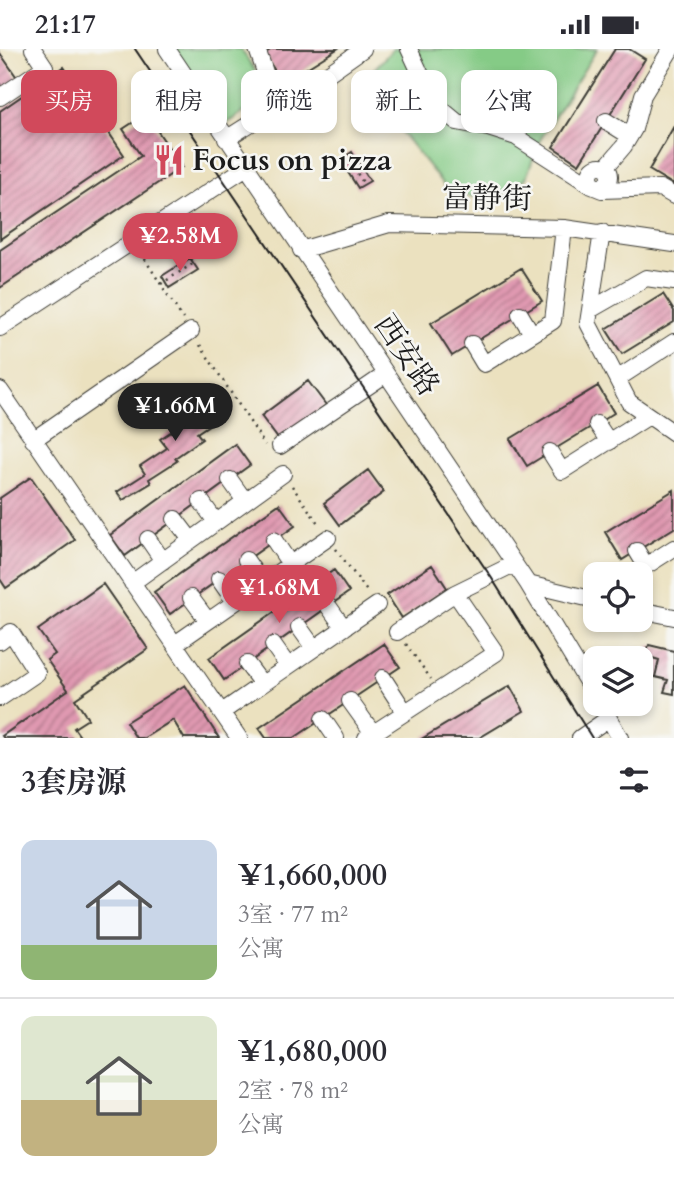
<!DOCTYPE html>
<html lang="zh">
<meta charset="utf-8">
<style>
:root{--surface:#fff;--page:#f7f7f7;--text:#2b2b33;--muted:#7c7c81;--line:#e1e1e2;--accent:#d1495b}
body{margin:0;font-family:Cardo,"Noto Serif SC",serif;background:var(--page);color:var(--text);height:100vh;display:flex;flex-direction:column;font-size:26px;white-space:nowrap}
*{box-sizing:border-box;margin:0}
p{font-size:23px;color:var(--muted)}
.icon{flex:none;width:38px;height:38px;fill:none;stroke:currentColor;stroke-width:2;stroke-linecap:round;stroke-linejoin:round}
.map{position:relative;height:689px;overflow:hidden}
.sheet{display:flex;flex-direction:column;background:var(--surface);flex:1}
.sheet>*{flex:none}
.top-card{position:absolute;left:21px;top:21px;width:634px;height:63px;display:flex;gap:14px}
.controls{position:absolute;left:583px;top:513px;display:grid;gap:14px}
.controls a{display:grid;place-items:center;width:70px;height:70px;border-radius:14px;background:var(--surface);box-shadow:0 4px 10px #0003;font-size:35px}
.price{position:absolute;translate:-50% -60px;padding:0 16px;border-radius:24px;background:var(--accent);color:#fff;font-size:23px;line-height:46px;filter:drop-shadow(0 2px 4px #0008)}
.price::after{content:'';position:absolute;left:50%;top:42px;width:21px;height:16px;margin-left:-10px;background:inherit;clip-path:polygon(0 0,100% 0,50% 100%)}
.price.current{background:#222;color:#fff}
ul{padding:0;list-style:none}
li{display:flex;align-items:center;gap:21px;height:175px;padding:0 21px}
li+li{border-top:2px solid var(--line)}
li span{display:grid;place-items:center;flex:none;width:196px;height:140px;border-radius:14px;color:#555}
li>.icon{margin-inline-start:auto}
span .icon{width:84px;height:84px;fill:#fffc;stroke-width:1}
li b{font-size:30px}
h2{display:flex;justify-content:space-between;align-items:center;height:84px;padding:0 21px;font-size:30px}
.chip{padding:0 24px;border-radius:14px;background:var(--surface);box-shadow:0 4px 10px #0003;font-size:24px;line-height:63px}
.chip.current{background:var(--accent);color:#fff}
.status{display:flex;justify-content:space-between;align-items:center;height:49px;padding:0 35px;background:var(--surface);direction:ltr}
.status svg{height:19px;fill:currentColor}
.map>svg:first-child{display:block}
.green{fill:#85cb86;stroke:#507451;stroke-width:2}
.building{fill:url(#building-hatch)}
.lines{fill:none;stroke-linecap:round;stroke-linejoin:round}
.minor-casing{stroke:#3b3a34;stroke-width:18}
.path{stroke:#3b3a34;stroke-width:2.5;stroke-dasharray:2 5;stroke-linecap:butt}
.minor{stroke:#fff;stroke-width:16}
.tram{stroke:#1c1c1c;stroke-width:2}
.labels{text-anchor:middle;stroke-width:5;stroke-linejoin:round;paint-order:stroke}
.poi-label{font-size:30px;font-weight:bold;fill:#1c1c1c;stroke:#f6f6f2;text-anchor:start}
.street-label{font-size:30px;fill:#1c1c1c;stroke:#f6f6f2}
</style>
<div class="status"><b>21:17</b><svg viewBox="0 0 49 12"><path d="M0 12V9h3v3zM5 12V6h3v6zM10 12V3h3v9zM15 12V0h3v12zM26 1h20v11H26zM47 4h2v5h-2z"/></svg></div>
<div class="map">
<svg width="674" height="689" viewBox="0 0 674 689">
<defs>
<pattern id="building-hatch" width="6" height="6" patternUnits="userSpaceOnUse" patternTransform="scale(1.75)"><rect width="6" height="6" fill="#e099b1"/><path d="M-1 1l2-2M0 6l6-6M5 7l2-2" fill="none" stroke="#b57c8f"/></pattern>
</defs>
<rect width="100%" height="100%" fill="#f6f6f2"/>
<filter id="ink" filterUnits="userSpaceOnUse"><feTurbulence type="fractalNoise" baseFrequency=".0143" numOctaves="2"/><feDisplacementMap in="SourceGraphic" scale="14" xChannelSelector="R" yChannelSelector="G"/><feConvolveMatrix kernelMatrix="1 2 1 2 8 2 1 2 1" color-interpolation-filters="sRGB"/></filter>
<filter id="wash" filterUnits="userSpaceOnUse"><feTurbulence type="fractalNoise" baseFrequency=".00686" numOctaves="4" result="noise"/><feDisplacementMap in="SourceGraphic" scale="28" xChannelSelector="R" yChannelSelector="G"/><feGaussianBlur stdDeviation="1.57" result="paint"/><feColorMatrix in="noise" values="0 0 0 0 0 0 0 0 0 0 0 0 0 0 0 0 0 1.4 0 .05"/><feComposite in="paint" operator="in"/></filter>
<g filter="url(#wash)">
<rect width="100%" height="100%" fill="#ebe1bf"/>
<path class="green" d="M170,0H241L270,45L221,78Z
M393,0H597L540,91L526,129L495,151L450,144L362,33Z"/>
<g id="blocks">
<path class="building" d="M272,0H337L283,34L264,5Z
M615,0H629L645,10L579,115L553,98Z
M0,4L18,30L0,43Z
M64,18L124,106L0,190V62Z
M146,65L182,118L0,239V201L141,107L123,80Z
M674,77V136L649,121Z
M352,103L370,132L358,139L340,111Z
M190,209L198,221L169,239L162,227Z
M521,219L542,252L452,307L431,274Z
M663,245L674,262V273L622,305L606,280Z
M308,332L326,356L279,391L261,367Z
M598,337L614,364L527,417L510,390Z
M203,345L218,370L197,384L202,390L175,409L177,412L149,430L151,434L123,451L117,443L145,425L140,417L167,399L160,390L187,372L180,362Z
M235,395L250,416L125,507L110,486Z
M368,421L384,443L340,476L324,454Z
M31,428L75,491L6,539L0,530V449Z
M674,441V479L622,511L605,483Z
M279,455L295,477L170,565L154,543Z
M432,516L447,539L402,569L387,546Z
M334,521L349,543L224,631L209,609Z
M103,535L148,600L75,650L88,670L74,679L81,689H4L2,687L68,641L47,611L55,605L38,581Z
M384,595L400,618L294,689H266L259,679Z
M649,596L674,602V645L664,643L668,631L655,628L659,611L646,607Z
M185,636L219,689H184L173,671L144,689H136L126,673Z
M510,637L524,662L479,689H423Z"/>
</g>
</g>
<g filter="url(#ink)">
<use href="#blocks" fill-opacity="0" stroke="#3b3a34" stroke-width="2"/>
<g class="lines">
<defs>
<path id="minor" d="M167,0L528,535L595,646
M257,0L266,26L287,52
M409,0L434,54L457,73L488,79L516,88L592,137L602,141L660,139L674,147
M0,48L45,18L33,0
M606,72L630,87
M226,90L316,33L363,0
M590 127a10 10 0 1 1 20 0a10 10 0 1 1-20 0Z
M606,118L624,97L634,80L643,46L671,0
M602,183L588,274L629,353L674,384
M301,201L389,175L564,179L674,195
M590,261L646,229L674,233
M520,265L532,285
M0,279L245,119
M472,295L484,315L553,272L564,179
M617,330L674,293
M0,341L239,689
M597,375L609,393
M33,391L191,282
M280,397L386,325
M550,403L562,422L649,367
M230,431L245,452
M201,452L216,473
M175,470L191,491
M148,490L163,512
M274,491L290,515
M637,502L646,517L674,499
M246,511L262,534
M219,530L235,553
M132,534L283,425
M528,535L595,551
M191,549L208,572
M329,558L344,579
M640,561L674,568
M299,578L314,599
M397,583L455,544
M0,592L11,583L37,624L0,649
M175,595L328,489
M273,596L288,617
M247,615L262,635
M383,629L405,663
M350,652L373,684
M600,654L620,689
M222,663L377,556
M323,670L336,689
M366,689L496,604L455,544L514,515
M580,689L609,669"/>
</defs>
<use href="#minor" class="minor-casing"/>
<path class="path" d="M346,107L364,135
M141,204L183,270
M161,235L194,214
M200,296L265,396
M292,437L320,477
M336,500L369,545
M406,595L431,630"/>
<use href="#minor" class="minor"/>
<path class="tram" d="M135,0L491,528L592,689"/>
</g>
</g>
<defs>
<symbol id="restaurant-bare" viewBox="-9 -9 18 18"><path d="M-5-6h1v4h1v-4h1v4h1v-4h1v5L-1.5 .5V6h-2V.5L-5-1ZM5-6V6H3V1.5H1.5Q1.5-4 5-6Z" fill="#d1495b" stroke="#f6f6f2" stroke-width="2.5" paint-order="stroke"/></symbol>
</defs>
<g fill-rule="evenodd">
<use href="#restaurant-bare" x="147" y="89" width="44" height="44"/>
</g>
<g class="labels">
<g class="poi-label">
<text x="192" y="121">Focus on pizza</text>
</g>
<g class="street-label">
<text transform="translate(487 149) rotate(1)" y="10">富静街</text>
<text transform="translate(407 306) rotate(56)" y="10">西安路</text>
</g>
</g>
</svg>
<div class="controls">
<a><svg class="icon" aria-label="locate" viewBox="0 0 24 24"><circle cx="12" cy="12" r="6"/><path d="M12 2v4M12 18v4M2 12h4M18 12h4"/></svg></a>
<a><svg class="icon" aria-label="layers" viewBox="0 0 24 24"><path d="M12 4l9 5-9 5-9-5zM3 14l9 5 9-5"/></svg></a>
</div>
<b class="price" style="left:180px;top:224px">¥2.58M</b>
<b class="price current" style="left:175px;top:394px">¥1.66M</b>
<b class="price" style="left:279px;top:576px">¥1.68M</b>
<div class="top-card">
<a class="chip current">买房</a>
<a class="chip">租房</a>
<a class="chip">筛选</a>
<a class="chip">新上</a>
<a class="chip">公寓</a>
</div>
</div>
<section class="sheet">
<h2>3套房源<svg class="icon" aria-label="filters" viewBox="0 0 24 24"><path d="M4 7h16M4 17h16"/><circle cx="9" cy="7" r="2"/><circle cx="15" cy="17" r="2"/></svg></h2>
<ul>
<li><span style="background:linear-gradient(#c9d6e8 75%,#8fb573 0)"><svg class="icon" aria-label="home" viewBox="0 0 24 24"><path d="M3 11l9-7 9 7M6 9v11h12V9"/></svg></span><div><b>¥1,660,000</b><p>3室 · 77 m²</p><p>公寓</p></div></li>
<li><span style="background:linear-gradient(#dfe7d0 60%,#c2b280 0)"><svg class="icon" aria-label="home" viewBox="0 0 24 24"><path d="M3 11l9-7 9 7M6 9v11h12V9"/></svg></span><div><b>¥1,680,000</b><p>2室 · 78 m²</p><p>公寓</p></div></li>
</ul>
</section>
